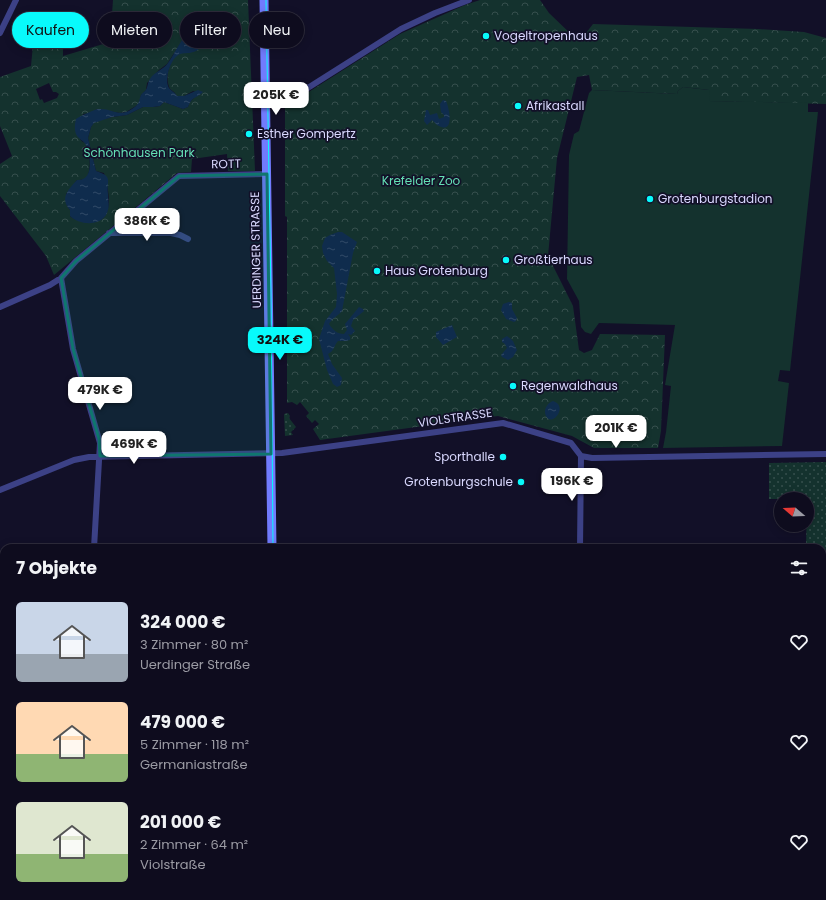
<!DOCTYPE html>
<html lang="de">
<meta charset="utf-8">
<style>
:root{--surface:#0e0c1e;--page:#171527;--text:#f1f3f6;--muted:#9b9ba4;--line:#2e2c3c;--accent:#08fafb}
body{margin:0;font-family:Poppins,sans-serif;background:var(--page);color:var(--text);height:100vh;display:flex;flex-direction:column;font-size:15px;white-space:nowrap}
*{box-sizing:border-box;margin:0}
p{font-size:13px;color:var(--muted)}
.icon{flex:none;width:22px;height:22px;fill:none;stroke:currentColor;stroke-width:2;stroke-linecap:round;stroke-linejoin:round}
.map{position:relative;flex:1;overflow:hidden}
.panel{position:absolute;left:0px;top:544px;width:826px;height:356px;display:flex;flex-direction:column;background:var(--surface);border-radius:12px 12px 0 0;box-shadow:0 2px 10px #0003,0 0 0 1px var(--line)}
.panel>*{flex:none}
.banner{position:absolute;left:12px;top:12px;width:400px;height:36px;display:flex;gap:8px}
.needle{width:26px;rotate:289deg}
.tools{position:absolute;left:774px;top:492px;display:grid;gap:8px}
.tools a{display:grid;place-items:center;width:40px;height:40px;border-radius:50%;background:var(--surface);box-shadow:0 2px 10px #0003,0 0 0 1px var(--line);font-size:20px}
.price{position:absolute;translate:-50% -34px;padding:0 9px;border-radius:8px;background:#fff;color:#222;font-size:13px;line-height:26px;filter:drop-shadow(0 1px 2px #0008)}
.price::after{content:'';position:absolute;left:50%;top:24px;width:12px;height:9px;margin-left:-6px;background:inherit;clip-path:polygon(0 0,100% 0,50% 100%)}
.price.active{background:var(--accent);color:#111}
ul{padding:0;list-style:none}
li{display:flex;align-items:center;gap:12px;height:100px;padding:0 16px}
li span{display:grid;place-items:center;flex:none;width:112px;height:80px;border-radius:6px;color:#555}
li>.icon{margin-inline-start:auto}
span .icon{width:48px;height:48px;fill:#fffc;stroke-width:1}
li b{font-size:17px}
h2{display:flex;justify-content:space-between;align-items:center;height:48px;padding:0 16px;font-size:17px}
.tag{padding:0 14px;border-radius:18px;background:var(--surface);box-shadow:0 2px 10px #0003,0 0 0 1px var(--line);font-size:14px;line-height:36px}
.tag.active{background:var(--accent);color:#111}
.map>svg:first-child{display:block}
.grass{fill:url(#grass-dots)}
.park{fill:url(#park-crowns);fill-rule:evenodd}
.pitch{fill:#14322e}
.water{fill:url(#water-ripples)}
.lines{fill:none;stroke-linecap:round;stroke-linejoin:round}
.minor{stroke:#3c4186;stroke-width:6}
.secondary{stroke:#717bfd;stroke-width:9}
.tram{stroke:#08fafb;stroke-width:1}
.marked{fill:#0f766e;fill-opacity:0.2;stroke:#0f766e;stroke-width:3;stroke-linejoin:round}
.poi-dot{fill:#08fafb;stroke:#121028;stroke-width:1.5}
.labels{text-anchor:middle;stroke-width:3.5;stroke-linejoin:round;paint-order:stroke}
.poi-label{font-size:12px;fill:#d9d8fe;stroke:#121028;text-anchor:start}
.park-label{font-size:12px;fill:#64dfb4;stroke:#121028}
.street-label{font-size:12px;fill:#d9d8fe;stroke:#121028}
</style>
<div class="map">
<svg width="826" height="900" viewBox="0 0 826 900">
<defs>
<pattern id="grass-dots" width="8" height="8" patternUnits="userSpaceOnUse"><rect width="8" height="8" fill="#14322e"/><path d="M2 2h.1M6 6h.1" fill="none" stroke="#364f4d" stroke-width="1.8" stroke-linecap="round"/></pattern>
<pattern id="park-crowns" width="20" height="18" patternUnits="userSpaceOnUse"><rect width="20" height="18" fill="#14322e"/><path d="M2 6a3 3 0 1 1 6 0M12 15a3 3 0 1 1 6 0" fill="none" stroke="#364f4d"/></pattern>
<pattern id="water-ripples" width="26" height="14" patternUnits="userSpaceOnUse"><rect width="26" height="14" fill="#0f2c4d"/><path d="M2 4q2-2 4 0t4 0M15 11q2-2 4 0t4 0" fill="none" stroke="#314a68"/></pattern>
</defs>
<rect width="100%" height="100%" fill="#121028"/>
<path class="grass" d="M288,413L290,416L289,418L296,427L291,432L293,435L285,436L284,414Z
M826,462V632L822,633V548H806L807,499H769V463Z
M344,896H461L462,900H344Z"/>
<path class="park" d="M113,0H248L255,171H228L227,154L192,159L191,172L177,173L54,275L46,256L0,196V164L12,156L0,126V77L31,66L34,34L63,33V56L110,42ZM196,14L207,20L211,18L223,22L230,33L227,44L222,39L209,33V29L205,27L202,26C197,31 201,35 203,40C195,44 181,50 176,56C168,65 165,79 170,89L174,92L177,96H184L193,91L201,94C194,97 191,99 188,107L183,109L164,102L160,106L154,107H143L127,115L112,117L94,122L91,127L88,138L96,171L104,173C109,190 117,225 87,222C80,221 76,221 70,216V210L67,206L66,194L77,180C80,180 83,180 86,178C92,172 90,149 85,143C83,142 81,141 80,139L83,114L91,113L97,109L120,113L126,112L136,106L139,103L141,95L146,90L147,83L159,70L167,64L187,33L193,29L196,19L191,17ZM49,83L53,92H56L59,94L57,98L44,103L42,99L40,100L36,89Z
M480,0H540L549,13L575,38L583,37L593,24L758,29L804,32L826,38V104L709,101V90L683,87L678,91L677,94L592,90L589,75L577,77L557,158L548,256L573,306L579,350L584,353L592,350L600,334L665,335L661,431L658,448H594L572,436L498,416L320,440L313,429L319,424L315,420L312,423L306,416L309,413L300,402L297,405L292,402L287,403V217L285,216V107L400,34L465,5Z"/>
<path class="pitch" d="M683,87L709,90L710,101L808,103V112H818L790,371L780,370L778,381L789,383L782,446L663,448L666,432L671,386L665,385L675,325L599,323L591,334L585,332L581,327L579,301L567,279L569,155L574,134L579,131L589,93L592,90L677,94L678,91Z"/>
<path class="water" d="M196,14L207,20L217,17L221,18L225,25L229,27L230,33L227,44L225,45L223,44L224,41C221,37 213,36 209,33V29L205,27L202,26C197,32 202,37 203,43C196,58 183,50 177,56C170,61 164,80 169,88C171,91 175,92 177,96H184L198,90L203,92C196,99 193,95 188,107L183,109L164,102L160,106L153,107H143L127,115L112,117L94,123L91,127L88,138L96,171C114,177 106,180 108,194C108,201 110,206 107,213C101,227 79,225 70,216V210C59,198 69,189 77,180C94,181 91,156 86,145C84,141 78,139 76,134C74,128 75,124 76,119C80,116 94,110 98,109C115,108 119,120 136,106C140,102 139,99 141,95C142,93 144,92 145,91C148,88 147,83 150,79C154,72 163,70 168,63C176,52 181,37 193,29L196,19L191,17Z
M443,100L446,101C449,107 455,134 439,126C436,125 435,122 432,120L427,125L424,121L426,110H428L430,115L437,113L439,119L444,117V115L441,112L440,104Z
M338,232H342L357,242L353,253L342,311C338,316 332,318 329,324C333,330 337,334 344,334L347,330L345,324L359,307L363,309L364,311L353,320L351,326L355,331L351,335L348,334L350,337V340L346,341H338C333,347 335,350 328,354L332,364L342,378L341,385L337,387L333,384L327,370L319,339L325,321L336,307L337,294L334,268L327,261L323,253L322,246L325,238L330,235Z
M509,302L512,303V309L517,318L516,321L514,322L506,319L501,310L503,304Z
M452,325L457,337L443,345L436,337V332Z
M507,336L513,341L517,350L513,357L508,360L502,357L501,355L507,348L505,344L502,342V339Z
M553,401C569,406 552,428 546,416C543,410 547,403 553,401Z"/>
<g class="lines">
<path class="minor" d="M0,33L16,0
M265,102L276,105L303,91L401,29L435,13L469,0
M109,233H171L180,235L188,239
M61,278L73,349L100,443L94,548
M0,307L50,285L61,278L76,261L179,176L267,174
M0,490L74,460L89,457L282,453L503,423L571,443L581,456L592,458L826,454
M558,548H580
M580,548L581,456
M822,642H826
M0,714L4,713
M0,855H4
M94,896V900
M586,896V900
M762,896V900"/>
<path class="secondary" d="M264,0L272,548
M278,896V900"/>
<path class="tram" d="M266,0L271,293L273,548
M280,896V900"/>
</g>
<path class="marked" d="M267,174L271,454L100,456L99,439L73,349L61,278L76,261L179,176Z"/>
<g class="poi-dot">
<circle cx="486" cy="36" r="4"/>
<circle cx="518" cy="106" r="4"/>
<circle cx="249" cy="134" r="4"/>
<circle cx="650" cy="199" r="4"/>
<circle cx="506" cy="260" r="4"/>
<circle cx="377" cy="271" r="4"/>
<circle cx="513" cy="386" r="4"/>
<circle cx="503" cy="457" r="4"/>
<circle cx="521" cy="482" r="4"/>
</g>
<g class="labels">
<g class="poi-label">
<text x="494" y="40">Vogeltropenhaus</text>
<text x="526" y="110">Afrikastall</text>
<text x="257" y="138">Esther Gompertz</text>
<text x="658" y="203">Grotenburgstadion</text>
<text x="514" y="264">Großtierhaus</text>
<text x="385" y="275">Haus Grotenburg</text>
<text x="521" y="390">Regenwaldhaus</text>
<text x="495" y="461" text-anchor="end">Sporthalle</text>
<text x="513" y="486" text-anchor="end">Grotenburgschule</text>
</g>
<g class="park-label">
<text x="139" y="157">Schönhausen Park</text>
<text x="421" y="185">Krefelder Zoo</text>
</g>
<g class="street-label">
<text transform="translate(226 164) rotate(-1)" y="4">ROTT</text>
<text transform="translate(256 250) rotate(-91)" y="4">UERDINGER STRASSE</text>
<text transform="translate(455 418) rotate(-8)" y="4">VIOLSTRASSE</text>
</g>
</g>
</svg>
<div class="tools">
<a><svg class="needle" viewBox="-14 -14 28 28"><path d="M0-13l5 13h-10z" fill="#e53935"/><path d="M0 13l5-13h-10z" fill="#9b9ba4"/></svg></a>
</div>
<b class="price" style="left:276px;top:116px">205K €</b>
<b class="price" style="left:147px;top:242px">386K €</b>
<b class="price active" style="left:280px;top:361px">324K €</b>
<b class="price" style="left:100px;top:411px">479K €</b>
<b class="price" style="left:616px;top:449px">201K €</b>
<b class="price" style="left:134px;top:465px">469K €</b>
<b class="price" style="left:572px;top:502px">196K €</b>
<div class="banner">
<a class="tag active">Kaufen</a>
<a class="tag">Mieten</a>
<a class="tag">Filter</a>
<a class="tag">Neu</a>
</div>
<section class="panel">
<h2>7 Objekte<svg class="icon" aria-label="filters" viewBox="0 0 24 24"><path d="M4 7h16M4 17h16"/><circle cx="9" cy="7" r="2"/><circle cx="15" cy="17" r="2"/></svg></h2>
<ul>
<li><span style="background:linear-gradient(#c9d6e8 65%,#9aa5b1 0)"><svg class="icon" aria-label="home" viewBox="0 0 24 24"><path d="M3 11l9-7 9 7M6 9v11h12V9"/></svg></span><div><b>324 000 €</b><p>3 Zimmer · 80 m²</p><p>Uerdinger Straße</p></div><svg class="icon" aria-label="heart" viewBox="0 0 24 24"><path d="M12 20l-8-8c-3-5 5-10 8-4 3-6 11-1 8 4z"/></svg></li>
<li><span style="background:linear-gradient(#ffd9b3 65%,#8fb573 0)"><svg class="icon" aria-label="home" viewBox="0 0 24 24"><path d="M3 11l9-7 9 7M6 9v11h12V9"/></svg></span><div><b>479 000 €</b><p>5 Zimmer · 118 m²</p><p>Germaniastraße</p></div><svg class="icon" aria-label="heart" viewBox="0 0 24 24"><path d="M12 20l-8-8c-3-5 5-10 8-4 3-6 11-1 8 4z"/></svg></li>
<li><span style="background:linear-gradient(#dfe7d0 65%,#8fb573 0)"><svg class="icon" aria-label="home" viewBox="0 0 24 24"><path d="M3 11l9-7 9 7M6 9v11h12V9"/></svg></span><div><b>201 000 €</b><p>2 Zimmer · 64 m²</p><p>Violstraße</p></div><svg class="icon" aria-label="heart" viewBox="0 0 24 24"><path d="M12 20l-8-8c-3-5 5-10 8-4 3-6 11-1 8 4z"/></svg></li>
</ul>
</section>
</div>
